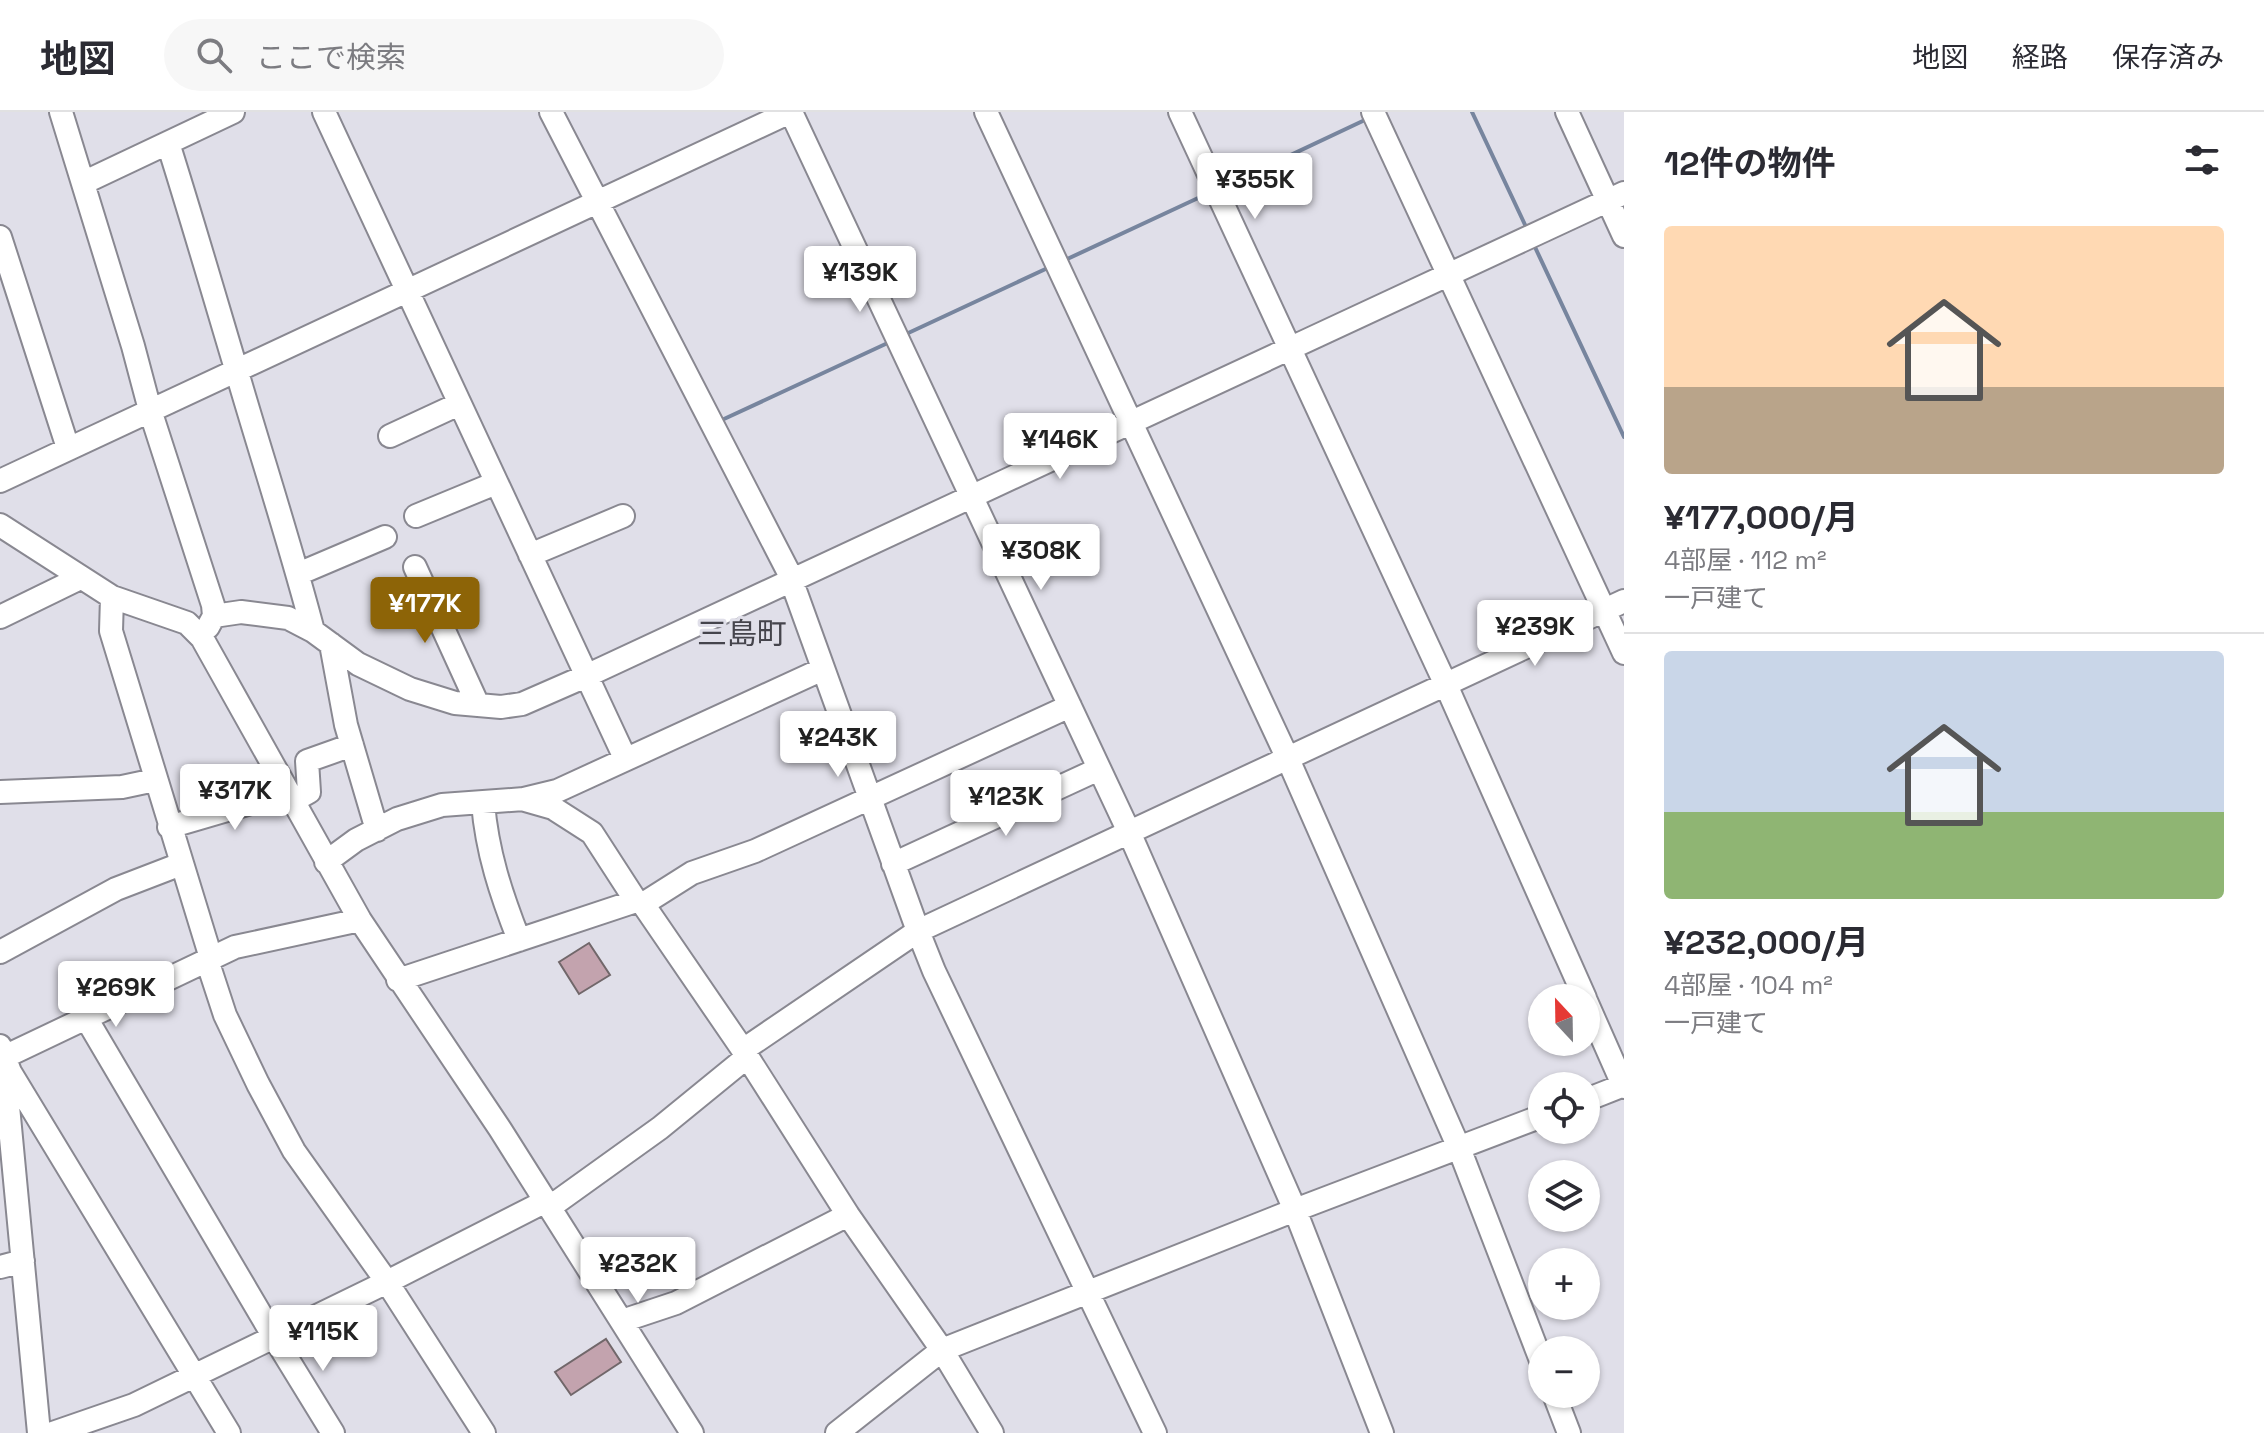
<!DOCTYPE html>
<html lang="ja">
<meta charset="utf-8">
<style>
:root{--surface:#fff;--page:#f7f7f7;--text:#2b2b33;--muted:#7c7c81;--line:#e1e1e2;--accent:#8d6407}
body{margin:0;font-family:"Space Grotesk","Noto Sans JP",sans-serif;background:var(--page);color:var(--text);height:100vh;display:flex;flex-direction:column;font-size:30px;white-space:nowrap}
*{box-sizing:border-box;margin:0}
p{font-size:26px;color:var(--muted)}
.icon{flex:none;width:44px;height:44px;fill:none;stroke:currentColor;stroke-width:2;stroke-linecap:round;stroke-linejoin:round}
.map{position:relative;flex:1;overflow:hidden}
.side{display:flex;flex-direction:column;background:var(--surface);width:640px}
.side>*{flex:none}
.needle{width:52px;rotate:338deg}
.fabs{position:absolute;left:1528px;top:872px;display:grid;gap:16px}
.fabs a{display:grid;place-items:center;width:72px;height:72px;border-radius:50%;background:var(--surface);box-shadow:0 2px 6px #0004;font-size:40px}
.price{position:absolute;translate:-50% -68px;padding:0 18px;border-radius:8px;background:#fff;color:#222;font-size:26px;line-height:52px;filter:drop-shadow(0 2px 4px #0008)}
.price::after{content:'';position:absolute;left:50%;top:48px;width:24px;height:18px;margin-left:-12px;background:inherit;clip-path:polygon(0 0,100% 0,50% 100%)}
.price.on{background:var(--accent);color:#fff}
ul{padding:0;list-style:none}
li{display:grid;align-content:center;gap:16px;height:424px;padding:0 40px}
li+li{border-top:2px solid var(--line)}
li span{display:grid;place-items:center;height:248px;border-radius:8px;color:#555}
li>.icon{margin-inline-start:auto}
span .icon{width:144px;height:144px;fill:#fffc;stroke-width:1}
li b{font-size:34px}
h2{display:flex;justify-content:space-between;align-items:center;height:96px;padding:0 40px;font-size:34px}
header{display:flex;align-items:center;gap:48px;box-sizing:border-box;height:112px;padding:0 40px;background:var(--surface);border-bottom:2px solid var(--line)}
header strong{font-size:38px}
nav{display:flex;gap:44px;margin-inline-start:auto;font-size:28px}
.search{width:560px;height:72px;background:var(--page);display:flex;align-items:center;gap:20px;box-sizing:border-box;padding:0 28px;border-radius:44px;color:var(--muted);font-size:30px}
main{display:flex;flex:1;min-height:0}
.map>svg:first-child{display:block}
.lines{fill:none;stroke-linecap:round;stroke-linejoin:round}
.stream{stroke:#77859e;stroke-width:4}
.building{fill:#c3a3ae;stroke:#71676a;stroke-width:2}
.minor-casing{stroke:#898891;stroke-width:26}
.minor{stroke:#fff;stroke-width:22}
.labels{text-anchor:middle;stroke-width:6;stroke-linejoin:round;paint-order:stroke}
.neighbourhood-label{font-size:30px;fill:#45444c;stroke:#e0dfe9}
</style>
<header>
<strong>地図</strong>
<div class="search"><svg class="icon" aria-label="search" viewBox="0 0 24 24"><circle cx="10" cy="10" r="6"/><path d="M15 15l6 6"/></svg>ここで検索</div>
<nav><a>地図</a><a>経路</a><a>保存済み</a></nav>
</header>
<main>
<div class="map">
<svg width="1624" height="1321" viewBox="0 0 1624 1321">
<rect width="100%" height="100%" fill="#e0dfe9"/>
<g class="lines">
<path class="stream" d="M1472,0L1527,117
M1223,75L1367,7
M1534,133L1624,325
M1063,149L1211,80
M904,223L1052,154
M724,307L892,229"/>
</g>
<path class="building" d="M589,831L610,863L579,882L559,850Z
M606,1227L621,1250L571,1283L555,1260Z"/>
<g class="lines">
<defs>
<path id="minor" d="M61,0L133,234L150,298L213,493L214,504L208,515
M324,0L625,646
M551,0L788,459L918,819L934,859L1155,1321
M791,0L1129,720L1295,1098L1382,1321
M986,0L1288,647L1459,1036L1542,1251
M1180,0L1446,573L1585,886
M1373,0L1624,541
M1567,0L1624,124
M168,31C192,107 214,183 237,260C262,346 290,431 313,519
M83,71L233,0
M0,125L68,336
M390,324L459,292
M0,369L790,0
M416,404L496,371
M0,413L112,485L187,511L202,526L360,808L500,1017L692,1321
M530,443L623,404
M415,455L478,593
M298,462L385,425
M112,485L111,519L211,846
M214,504L241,500L288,506L313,519L358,552L410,577L455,591L501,595L522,592L586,564L1624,81
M0,505L80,466
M331,532L346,613L377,718
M0,680L122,675L155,668
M525,688L553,696L592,721L636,789
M293,689L309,680L307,649L352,633
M483,691C487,740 501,782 519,828
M169,715L288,680
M326,750L356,728L397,707L442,693L524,687L557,679L823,557
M893,752L1099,657
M643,792L743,938L848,1103L942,1238L992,1321
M0,840L116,777L181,752
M207,848L225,903L258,972L294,1039L387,1170L484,1321
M398,868L636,789L643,792L692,761L755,739L1070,594
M1586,889L1624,975
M86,906L274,1225L333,1321
M0,934L10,960L229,1321
M743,938L918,819L1624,489
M0,947L235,835L360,808
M10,960L6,973L39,1321
M1586,988L1624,973
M550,1095L660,1016L747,945
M0,1155L23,1149
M622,1209L676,1191L848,1103
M1554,1282L1569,1321
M53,1321L134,1293L387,1170L546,1089
M837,1321L942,1238L1295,1098L1542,1004"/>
</defs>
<use href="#minor" class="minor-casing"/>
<use href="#minor" class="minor"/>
</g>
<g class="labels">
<g class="neighbourhood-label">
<text x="742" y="532">三島町</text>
</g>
</g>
</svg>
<div class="fabs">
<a><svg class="needle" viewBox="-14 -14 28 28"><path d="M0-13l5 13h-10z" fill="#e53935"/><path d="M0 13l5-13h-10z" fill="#7c7c81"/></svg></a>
<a><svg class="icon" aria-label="locate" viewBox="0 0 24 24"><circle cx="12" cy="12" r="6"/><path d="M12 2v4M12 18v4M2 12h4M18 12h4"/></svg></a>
<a><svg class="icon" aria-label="layers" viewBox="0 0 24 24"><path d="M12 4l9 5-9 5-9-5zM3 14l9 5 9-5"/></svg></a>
<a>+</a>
<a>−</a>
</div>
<b class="price" style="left:1255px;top:109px">¥355K</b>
<b class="price" style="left:860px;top:202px">¥139K</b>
<b class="price" style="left:1060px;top:369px">¥146K</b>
<b class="price" style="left:1041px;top:480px">¥308K</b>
<b class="price on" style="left:425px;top:533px">¥177K</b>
<b class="price" style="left:1535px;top:556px">¥239K</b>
<b class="price" style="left:838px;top:667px">¥243K</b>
<b class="price" style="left:235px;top:720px">¥317K</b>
<b class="price" style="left:1006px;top:726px">¥123K</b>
<b class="price" style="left:116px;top:917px">¥269K</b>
<b class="price" style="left:638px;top:1193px">¥232K</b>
<b class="price" style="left:323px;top:1261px">¥115K</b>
</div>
<section class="side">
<h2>12件の物件<svg class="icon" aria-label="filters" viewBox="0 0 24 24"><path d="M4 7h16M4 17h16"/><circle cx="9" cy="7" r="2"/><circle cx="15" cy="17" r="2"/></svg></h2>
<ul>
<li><span style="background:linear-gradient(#ffd9b3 65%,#b9a48a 0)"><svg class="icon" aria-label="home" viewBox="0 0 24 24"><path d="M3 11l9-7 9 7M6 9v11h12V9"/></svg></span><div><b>¥177,000/月</b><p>4部屋 · 112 m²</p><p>一戸建て</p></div></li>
<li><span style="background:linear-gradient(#c9d6e8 65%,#8fb573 0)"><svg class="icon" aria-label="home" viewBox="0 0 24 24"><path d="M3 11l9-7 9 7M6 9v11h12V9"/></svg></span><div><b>¥232,000/月</b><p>4部屋 · 104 m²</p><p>一戸建て</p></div></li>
</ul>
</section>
</main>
